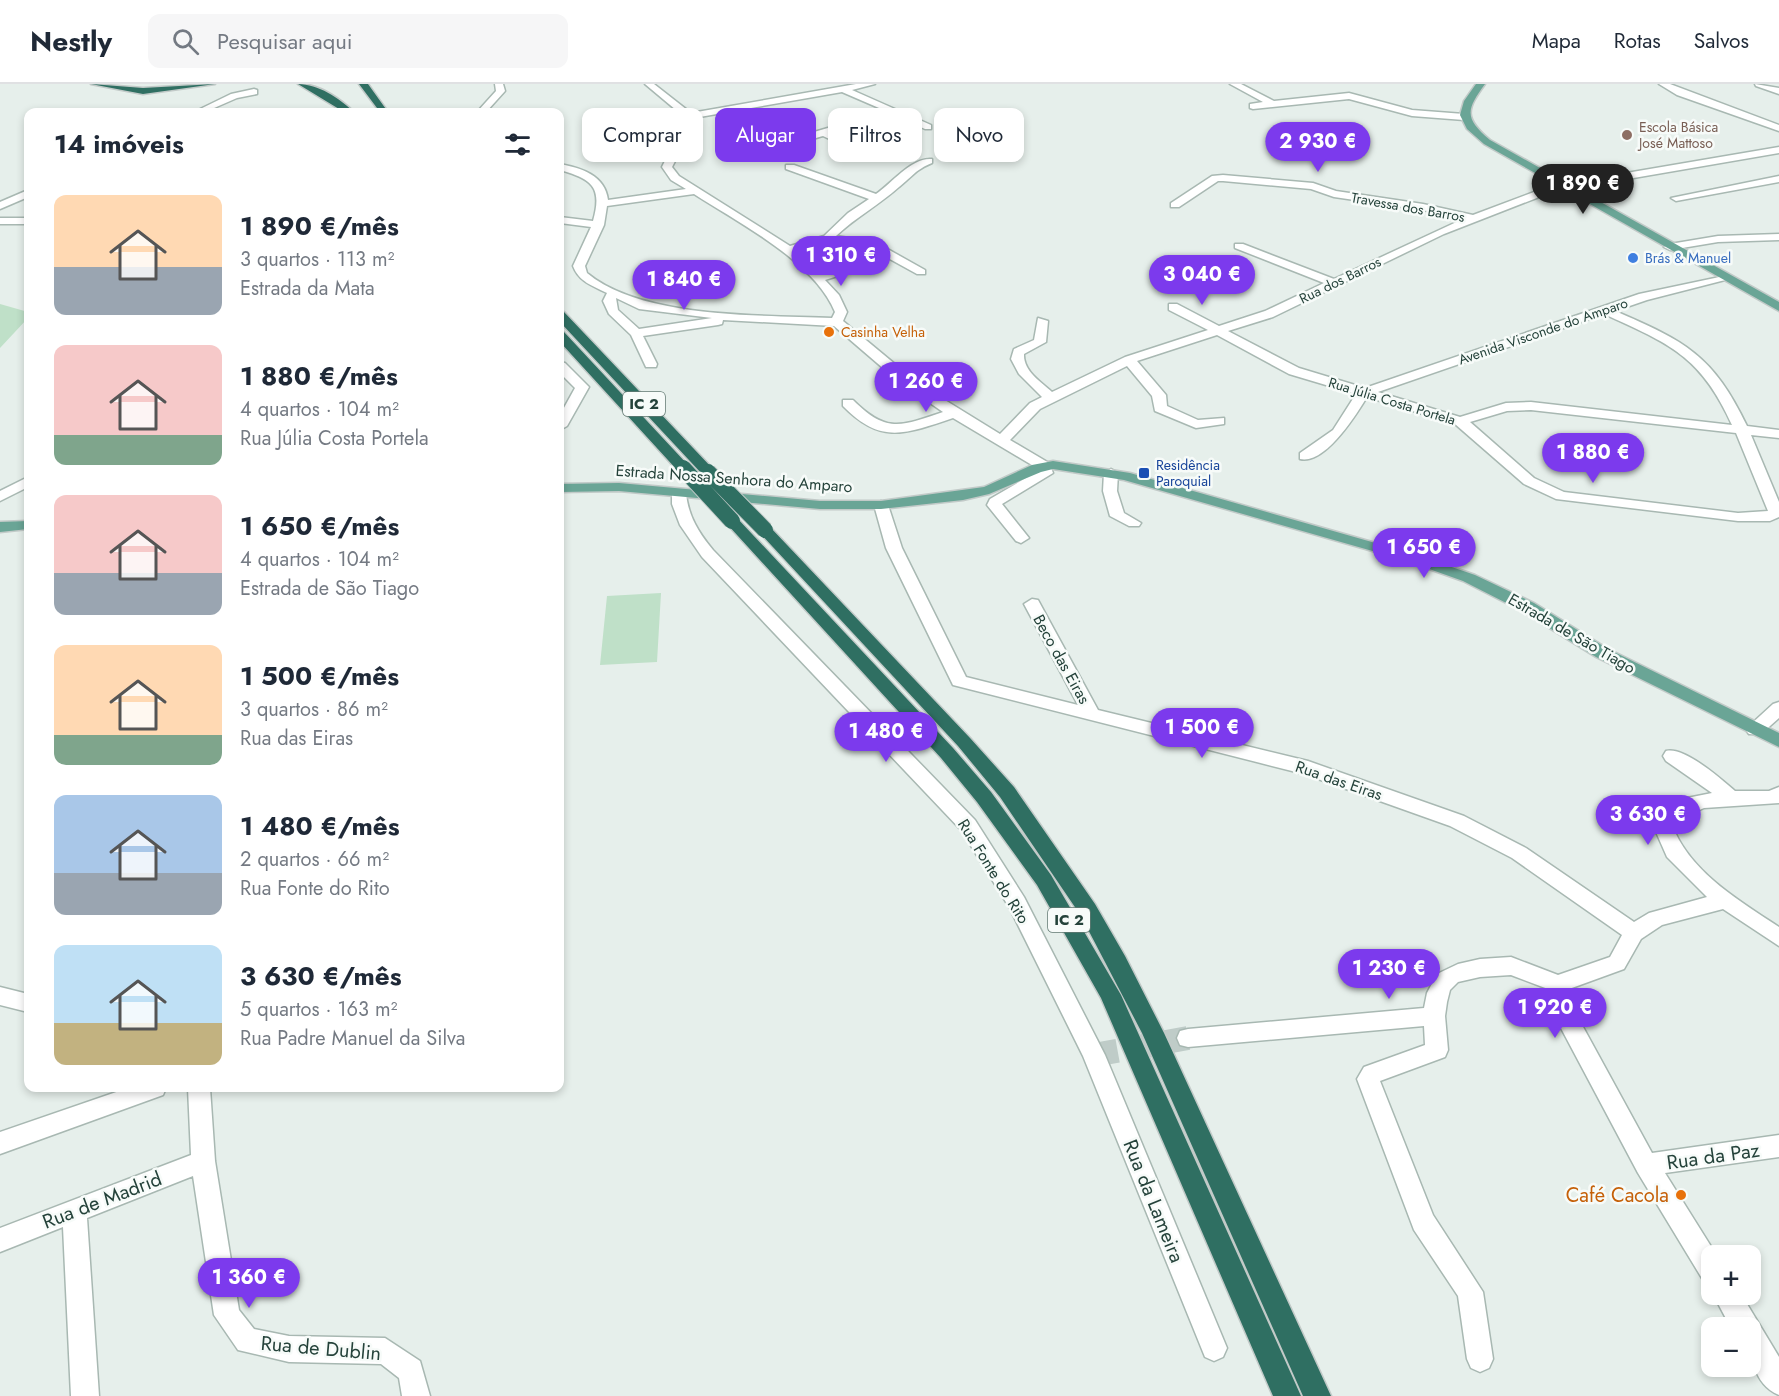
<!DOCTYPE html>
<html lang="pt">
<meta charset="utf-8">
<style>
:root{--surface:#fff;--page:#f6f6f7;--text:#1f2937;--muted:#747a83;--line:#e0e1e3;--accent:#7c3aed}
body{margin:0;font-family:Jost,sans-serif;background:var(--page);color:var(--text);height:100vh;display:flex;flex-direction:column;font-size:22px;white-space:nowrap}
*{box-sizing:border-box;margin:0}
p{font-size:20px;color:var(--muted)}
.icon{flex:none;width:33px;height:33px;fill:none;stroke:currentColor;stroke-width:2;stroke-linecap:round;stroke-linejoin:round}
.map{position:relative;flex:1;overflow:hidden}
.details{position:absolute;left:24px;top:24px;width:540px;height:984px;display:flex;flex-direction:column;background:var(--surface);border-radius:12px;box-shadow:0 3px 9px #0003}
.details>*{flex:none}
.hud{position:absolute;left:582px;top:24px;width:570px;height:54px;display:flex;gap:12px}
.tools{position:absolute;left:1701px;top:1161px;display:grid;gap:12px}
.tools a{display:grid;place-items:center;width:60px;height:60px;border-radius:12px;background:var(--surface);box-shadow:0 3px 9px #0003;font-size:30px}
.price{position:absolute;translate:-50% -51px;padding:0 14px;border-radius:21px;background:var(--accent);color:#fff;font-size:20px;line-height:39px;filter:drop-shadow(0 2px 3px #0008)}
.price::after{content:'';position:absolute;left:50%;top:36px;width:18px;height:14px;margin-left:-9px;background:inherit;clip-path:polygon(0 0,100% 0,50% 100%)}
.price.active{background:#222;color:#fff}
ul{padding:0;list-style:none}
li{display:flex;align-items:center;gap:18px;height:150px;padding:0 30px}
li span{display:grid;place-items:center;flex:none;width:168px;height:120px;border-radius:12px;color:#555}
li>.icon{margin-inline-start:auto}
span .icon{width:72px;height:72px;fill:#fffc;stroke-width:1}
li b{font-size:26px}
h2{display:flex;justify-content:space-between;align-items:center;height:72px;padding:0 30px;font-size:26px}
.pill{padding:0 21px;border-radius:12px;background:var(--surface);box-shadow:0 3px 9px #0003;font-size:21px;line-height:54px}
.pill.active{background:var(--accent);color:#fff}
header{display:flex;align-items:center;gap:36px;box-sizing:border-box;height:84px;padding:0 30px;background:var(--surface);border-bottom:2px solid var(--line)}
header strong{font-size:28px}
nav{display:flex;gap:33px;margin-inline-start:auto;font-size:21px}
.search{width:420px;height:54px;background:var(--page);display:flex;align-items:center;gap:15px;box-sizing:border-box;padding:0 21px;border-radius:12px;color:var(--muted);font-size:22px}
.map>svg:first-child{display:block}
.green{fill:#bfe0c8}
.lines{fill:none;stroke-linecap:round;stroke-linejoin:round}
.minor-tunnel{stroke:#bfccc8;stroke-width:24;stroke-dasharray:24 12;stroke-linecap:butt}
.minor-casing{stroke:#a8b8b2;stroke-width:3}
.major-casing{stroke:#c2cac8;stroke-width:3}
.highway-casing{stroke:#c2cac8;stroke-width:3}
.minor{fill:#fff;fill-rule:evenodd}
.major{fill:#6aa596;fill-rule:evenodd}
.highway{fill:#2f6f62;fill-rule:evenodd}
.highway-bridge-casing{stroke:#c2cac8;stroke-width:18;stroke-linecap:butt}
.highway-bridge{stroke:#2f6f62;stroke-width:16}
.education-dot{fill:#8d6e63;stroke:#f7fbf9;stroke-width:2}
.shop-dot{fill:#3f7fe0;stroke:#f7fbf9;stroke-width:2}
.food-dot{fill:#e8710a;stroke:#f7fbf9;stroke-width:2}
.transit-dot{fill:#1a4fb4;stroke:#f7fbf9;stroke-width:2}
.labels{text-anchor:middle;stroke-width:5;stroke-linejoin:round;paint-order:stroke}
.far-education-label{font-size:14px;fill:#785e54;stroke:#f7fbf9;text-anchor:start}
.far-street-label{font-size:14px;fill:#24423a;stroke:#f7fbf9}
.far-shop-label{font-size:14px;fill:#366cbe;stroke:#f7fbf9;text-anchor:start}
.far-food-label{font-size:14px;fill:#c56008;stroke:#f7fbf9;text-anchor:start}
.far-transit-label{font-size:14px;fill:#164399;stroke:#f7fbf9;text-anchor:start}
.shield{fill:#f7fbf9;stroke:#637a73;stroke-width:1.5}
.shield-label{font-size:15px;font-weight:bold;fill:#24423a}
.street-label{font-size:16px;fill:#24423a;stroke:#f7fbf9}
.near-street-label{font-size:20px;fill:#24423a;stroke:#f7fbf9}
.near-food-label{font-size:20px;fill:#c56008;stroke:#f7fbf9;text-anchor:end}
</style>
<header>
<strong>Nestly</strong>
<div class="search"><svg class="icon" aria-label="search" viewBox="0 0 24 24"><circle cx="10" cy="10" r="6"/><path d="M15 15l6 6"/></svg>Pesquisar aqui</div>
<nav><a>Mapa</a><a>Rotas</a><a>Salvos</a></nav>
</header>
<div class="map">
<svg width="1779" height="1312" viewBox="0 0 1779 1312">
<rect width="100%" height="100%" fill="#e6efeb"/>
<path class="green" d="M0,220L28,228V234L0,264Z
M661,509L657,578L600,581L607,512Z"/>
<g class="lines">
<path class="minor-tunnel" d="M1094,971L1188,954"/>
<defs>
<path id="minor" d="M495,0H503L505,7L486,28H477L496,7Z
M645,0H654L691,29L856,0H875L852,6L931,41V45H925L894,31L832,49L868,67L870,69L865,72L823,52C802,58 761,75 741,61L746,58L773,60L886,27L842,8L694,34L695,38L672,83L679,92L790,162L824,152L848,129L869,115L786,85V81H794L876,110C892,99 912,73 932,75V79C915,86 913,92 899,103C879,121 856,133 836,152L875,158L925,186V190H917L868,163L829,157L796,167L819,191L860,181V185L825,196L839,211L847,228L843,237L919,300L1000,350L1030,319L1042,313L1019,290L1011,275L1014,265L1034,256L1038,234L1048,237L1046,258L1024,270C1023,287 1041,298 1052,308L1125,273L1208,246L1169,226V220H1177L1219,242L1265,227L1324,199L1235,164V160H1243L1334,195L1463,135L1423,126L1334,113L1311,105L1223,97H1218L1179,123H1171V119L1212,92L1223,91L1313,99L1336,107L1423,120L1473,131L1550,102L1779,63V69L1552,108L1444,150L1273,233L1228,247L1299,284L1365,304L1639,210L1729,191V195L1647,216L1615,227C1685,257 1713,271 1747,342L1779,346V354L1751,351L1779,418V433L1770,437H1738L1556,415L1524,400L1455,340L1367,313C1356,331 1325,381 1300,375V369L1333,346L1356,310L1289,290L1217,251L1137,277L1166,311L1167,322L1198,336L1224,334V340L1196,344L1155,327L1152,312L1127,282L1040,325L1010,356L1049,379L1053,389L1002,420L1029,454L1021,459L1016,457L987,421L990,415L1038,387L1037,384L953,334C905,350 881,361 843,322V316H853C887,350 901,342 943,328L898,297L834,242L723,236L722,240L718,241L643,252L657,280L656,283H646L631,251L609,230L603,217L607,209C593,202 579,198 573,182L591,143L560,139V133L593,137C603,102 591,95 560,86V80C581,84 605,91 608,116L686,105L671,96L662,83L685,36L604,52L599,49L682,31ZM694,110C739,139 814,177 835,228L832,234C763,231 642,235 587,189L585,182L604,141L607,122ZM616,214L639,225L712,234L639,245L618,226ZM1604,230C1670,260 1701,272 1732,341L1531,318L1506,319L1460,333L1378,308ZM1531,326L1736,349L1768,427L1738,429L1564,408L1534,394L1470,338L1507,327Z
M1230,0H1241L1274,17L1349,9L1412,26L1464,30L1469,33L1464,36L1412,32L1349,15L1253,25L1250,24V20L1263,18Z
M1659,0H1670L1779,41V47L1677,11Z
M1755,0L1779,4V10L1756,2Z
M254,5L257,6V10L237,14L205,28H194L231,10Z
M1779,92V98L1676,117L1671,114Z
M28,106V113L0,125V118Z
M0,134H28V140H0Z
M1779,150V156L1718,158L1670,166L1664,163L1670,160L1718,152Z
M560,278L565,279L589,303L567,342L560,346V331L575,304L560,289Z
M1111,385L1118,389L1117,407L1124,429L1141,439L1139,442H1129L1110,432L1103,407L1104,389Z
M28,393V403L0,417V407Z
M679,405L686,409C688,432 699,449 713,466L975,736L1024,813L1105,971L1227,1264L1223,1273L1214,1277L1205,1273L1083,972L1009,823L961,746L702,473L680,441L672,420V409Z
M881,417L888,421L902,464L966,593L1078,621L1024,520L1032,515L1038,516L1098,626L1308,677L1464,732L1526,764L1634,838L1649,829L1707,813L1667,773L1656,748L1658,742L1631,725L1629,720L1631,715L1638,713L1663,727L1687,714L1712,709L1666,677L1663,672L1666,667C1684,662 1721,695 1735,707H1769L1779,703V719L1704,724L1679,735L1675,748C1694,790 1741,818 1779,843V862L1723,825L1662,841L1641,855L1624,885L1569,905L1576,930L1652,1069L1779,1051V1073L1665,1089L1717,1172H1712V1199L1703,1196L1638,1089L1554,931L1548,905L1511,891L1480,893L1458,898L1450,906L1447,918L1445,932L1448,966L1445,973L1380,997L1433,1131L1483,1208L1493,1275L1489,1284L1480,1288L1471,1284L1467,1275L1458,1212L1414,1146L1357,995L1364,983L1425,961L1424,942L1188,963L1180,961L1177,954L1180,947L1188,945L1424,924L1427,909L1437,890L1458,880L1480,875L1511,873L1558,891L1610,873L1622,851L1512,774L1450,742L1304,690L953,601L886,464L874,421Z
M1779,618V634L1761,650H1749L1746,646L1749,642L1773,620Z
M0,903L28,910V928L0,921Z
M128,1004H166L163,1011L0,1070V1048Z
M188,1004H210L215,1077L239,1226L254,1245L289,1252L385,1254L420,1277L430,1312H402L399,1294L381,1280L289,1278L238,1266L214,1231L193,1092L87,1134L99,1312H71L63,1143L0,1168V1144L191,1071Z
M1713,1210H1741L1779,1273V1311C1752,1300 1750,1268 1750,1244H1731Z"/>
<path id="major" d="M1476,0H1485C1466,26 1464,34 1490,56L1779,218V227L1484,60L1467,45L1460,31L1464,17Z
M1053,377L1130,389L1414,470L1475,491L1534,519L1608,565L1779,649V663L1596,573L1522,527L1463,497L1404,476L1124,396L1053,385L1041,388L989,410L963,416L881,425H820L619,407L560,408V400L619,399L820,417H881L984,403L1032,381Z
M28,437V445L0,448V438Z"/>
<path id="highway" d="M91,0L143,4L215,0L143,10Z
M298,0C318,0 339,14 354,28H344Z
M359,0H368L388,28H380Z
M560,227L564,228L713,385V391H703L560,238Z
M560,247L564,248L688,381V387H678L560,258Z
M732,433L737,434L953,664L991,708L1051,791L1121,911L1301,1312H1273L1101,914L1037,801L977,718L941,674L727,440L725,437L727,434Z
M765,441L770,443L970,654L1014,703L1095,820L1125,872L1164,949L1331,1312H1303L1142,949L1081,832L1000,713L958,662L760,449L757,446Z"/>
</defs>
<use href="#minor" class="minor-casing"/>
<use href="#major" class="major-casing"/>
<use href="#highway" class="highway-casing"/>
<use href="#minor" class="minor"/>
<use href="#major" class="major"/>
<use href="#highway" class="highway"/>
<defs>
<path id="highway-bridge" d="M683,384L732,437
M708,388L765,446"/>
</defs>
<use href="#highway-bridge" class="highway-bridge-casing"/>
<use href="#highway-bridge" class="highway-bridge"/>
</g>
<circle class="education-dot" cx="1627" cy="51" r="6"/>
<circle class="shop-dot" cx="1633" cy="174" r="6"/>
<g class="food-dot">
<circle cx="829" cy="248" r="6"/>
<circle cx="1681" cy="1111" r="6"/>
</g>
<rect class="transit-dot" x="1138" y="383" width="12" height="12" rx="3"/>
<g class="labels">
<g class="far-education-label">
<text x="1639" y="48">Escola Básica<tspan x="1639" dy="16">José Mattoso</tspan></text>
</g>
<g class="far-street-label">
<text transform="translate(1408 123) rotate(10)" y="5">Travessa dos Barros</text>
<text transform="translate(1340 196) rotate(-26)" y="5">Rua dos Barros</text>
<text transform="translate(1543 247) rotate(-19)" y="5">Avenida Visconde do Amparo</text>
<text transform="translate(1392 317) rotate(17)" y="5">Rua Júlia Costa Portela</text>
</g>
<g class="far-shop-label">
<text x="1645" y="179">Brás &amp; Manuel</text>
</g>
<g class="far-food-label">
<text x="841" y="253">Casinha Velha</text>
</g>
<g class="far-transit-label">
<text x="1156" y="386">Residência<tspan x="1156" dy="16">Paroquial</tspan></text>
</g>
<g class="shield">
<rect x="623" y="308" width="42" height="24" rx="4.5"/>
<rect x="1048" y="824" width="42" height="24" rx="4.5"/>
</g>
<g class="shield-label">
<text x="644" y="325">IC 2</text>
<text x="1069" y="841">IC 2</text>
</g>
<g class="street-label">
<text transform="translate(734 394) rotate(4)" y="6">Estrada Nossa Senhora do Amparo</text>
<text transform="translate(1572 549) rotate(30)" y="6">Estrada de São Tiago</text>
<text transform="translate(1062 575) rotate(61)" y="6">Beco das Eiras</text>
<text transform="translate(1339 696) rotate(19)" y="6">Rua das Eiras</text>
<text transform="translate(994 787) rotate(58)" y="6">Rua Fonte do Rito</text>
</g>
<g class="near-street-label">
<text transform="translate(1713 1072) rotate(-8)" y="7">Rua da Paz</text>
<text transform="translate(102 1116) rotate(-21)" y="7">Rua de Madrid</text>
<text transform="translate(1154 1117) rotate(68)" y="7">Rua da Lameira</text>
<text transform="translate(321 1264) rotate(5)" y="7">Rua de Dublin</text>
</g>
<g class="near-food-label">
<text x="1669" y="1118">Café Cacola</text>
</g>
</g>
</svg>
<div class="tools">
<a>+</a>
<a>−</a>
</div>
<b class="price" style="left:1318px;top:89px">2 930 €</b>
<b class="price active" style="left:1583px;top:131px">1 890 €</b>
<b class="price" style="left:841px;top:203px">1 310 €</b>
<b class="price" style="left:1202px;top:222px">3 040 €</b>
<b class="price" style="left:684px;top:227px">1 840 €</b>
<b class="price" style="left:926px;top:329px">1 260 €</b>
<b class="price" style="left:1593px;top:400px">1 880 €</b>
<b class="price" style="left:1424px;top:495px">1 650 €</b>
<b class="price" style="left:1202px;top:675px">1 500 €</b>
<b class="price" style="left:886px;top:679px">1 480 €</b>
<b class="price" style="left:1648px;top:762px">3 630 €</b>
<b class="price" style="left:1389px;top:916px">1 230 €</b>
<b class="price" style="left:1555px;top:955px">1 920 €</b>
<b class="price" style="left:249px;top:1225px">1 360 €</b>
<div class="hud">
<a class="pill">Comprar</a>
<a class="pill active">Alugar</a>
<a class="pill">Filtros</a>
<a class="pill">Novo</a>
</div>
<section class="details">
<h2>14 imóveis<svg class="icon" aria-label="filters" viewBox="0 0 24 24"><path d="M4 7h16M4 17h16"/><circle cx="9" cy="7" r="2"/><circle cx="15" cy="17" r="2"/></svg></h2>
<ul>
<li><span style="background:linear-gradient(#ffd9b3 60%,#9aa5b1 0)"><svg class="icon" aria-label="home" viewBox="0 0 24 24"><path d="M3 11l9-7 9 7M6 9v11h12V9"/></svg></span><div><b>1 890 €/mês</b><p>3 quartos · 113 m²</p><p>Estrada da Mata</p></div></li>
<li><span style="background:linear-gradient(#f6c9c9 75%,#7fa58c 0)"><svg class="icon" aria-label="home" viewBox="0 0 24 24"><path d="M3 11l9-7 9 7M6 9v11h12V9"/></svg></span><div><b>1 880 €/mês</b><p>4 quartos · 104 m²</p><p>Rua Júlia Costa Portela</p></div></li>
<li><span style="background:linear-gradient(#f6c9c9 65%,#9aa5b1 0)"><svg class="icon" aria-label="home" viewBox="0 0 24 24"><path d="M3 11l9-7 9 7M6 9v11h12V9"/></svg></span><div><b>1 650 €/mês</b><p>4 quartos · 104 m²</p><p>Estrada de São Tiago</p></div></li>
<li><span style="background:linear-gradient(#ffd9b3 75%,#7fa58c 0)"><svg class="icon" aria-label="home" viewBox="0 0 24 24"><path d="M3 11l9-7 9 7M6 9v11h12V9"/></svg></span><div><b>1 500 €/mês</b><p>3 quartos · 86 m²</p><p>Rua das Eiras</p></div></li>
<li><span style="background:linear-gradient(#a9c7e8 65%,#9aa5b1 0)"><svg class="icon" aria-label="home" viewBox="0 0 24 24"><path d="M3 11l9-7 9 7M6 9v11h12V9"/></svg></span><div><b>1 480 €/mês</b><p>2 quartos · 66 m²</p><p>Rua Fonte do Rito</p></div></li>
<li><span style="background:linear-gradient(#bfe0f5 65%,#c2b280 0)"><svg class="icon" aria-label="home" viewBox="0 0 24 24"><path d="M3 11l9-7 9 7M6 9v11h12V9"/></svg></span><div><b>3 630 €/mês</b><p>5 quartos · 163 m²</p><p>Rua Padre Manuel da Silva</p></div></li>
</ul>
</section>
</div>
